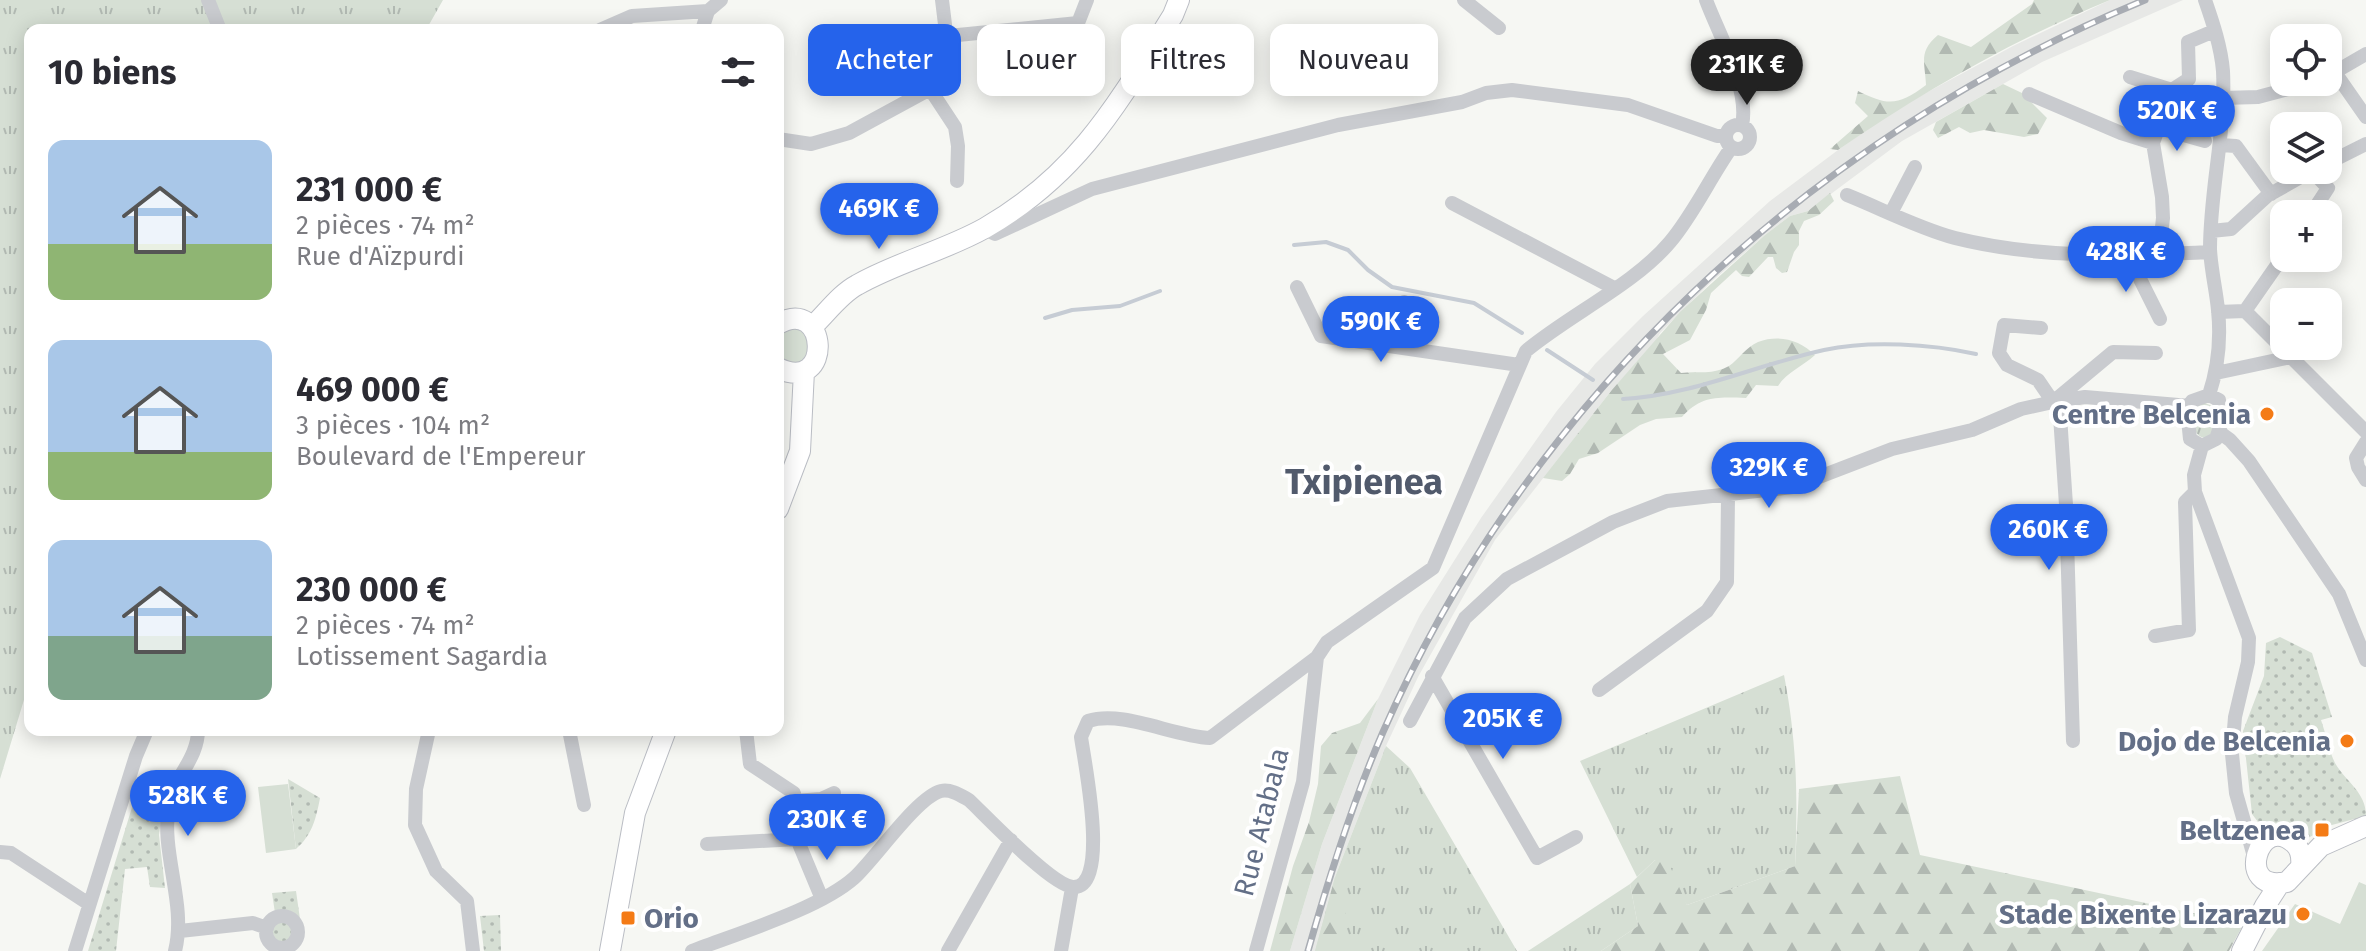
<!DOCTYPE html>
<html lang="fr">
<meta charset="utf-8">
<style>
:root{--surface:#fff;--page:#f7f7f7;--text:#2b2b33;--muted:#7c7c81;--accent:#2563eb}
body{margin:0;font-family:"Fira Sans",sans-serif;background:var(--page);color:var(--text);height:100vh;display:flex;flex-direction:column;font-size:30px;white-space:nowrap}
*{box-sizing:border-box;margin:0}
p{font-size:26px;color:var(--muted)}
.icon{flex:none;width:44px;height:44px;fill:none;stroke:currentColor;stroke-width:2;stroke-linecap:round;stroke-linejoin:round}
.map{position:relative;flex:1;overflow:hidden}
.sheet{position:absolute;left:24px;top:24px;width:760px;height:712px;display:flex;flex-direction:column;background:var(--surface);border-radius:16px;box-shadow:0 4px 20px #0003}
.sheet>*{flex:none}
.top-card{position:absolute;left:808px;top:24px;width:760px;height:72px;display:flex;gap:16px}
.buttons{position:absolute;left:2270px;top:24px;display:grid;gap:16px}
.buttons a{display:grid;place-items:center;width:72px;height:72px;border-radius:16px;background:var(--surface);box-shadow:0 4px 20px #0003;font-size:40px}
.price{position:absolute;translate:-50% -68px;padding:0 18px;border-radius:28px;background:var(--accent);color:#fff;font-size:26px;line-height:52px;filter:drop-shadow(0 2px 4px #0008)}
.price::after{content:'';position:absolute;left:50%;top:48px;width:24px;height:18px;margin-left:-12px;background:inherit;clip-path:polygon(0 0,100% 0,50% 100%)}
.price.current{background:#222;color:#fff}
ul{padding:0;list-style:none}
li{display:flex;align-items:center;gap:24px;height:200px;padding:0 24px}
li span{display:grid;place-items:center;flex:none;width:224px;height:160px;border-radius:16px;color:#555}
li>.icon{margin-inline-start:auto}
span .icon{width:96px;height:96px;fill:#fffc;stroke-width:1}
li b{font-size:34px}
h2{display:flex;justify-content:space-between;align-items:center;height:96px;padding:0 24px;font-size:34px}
.pill{padding:0 28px;border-radius:16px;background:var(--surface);box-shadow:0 4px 20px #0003;font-size:28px;line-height:72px}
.pill.current{background:var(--accent);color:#fff}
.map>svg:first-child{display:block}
.built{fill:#e7e8e6}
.grass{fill:url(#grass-tufts)}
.forest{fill:url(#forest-firs)}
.park{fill:url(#park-dots)}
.garden{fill:#d6dfd4}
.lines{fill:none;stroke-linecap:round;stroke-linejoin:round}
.stream{stroke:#c6ccd4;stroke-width:4}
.secondary-casing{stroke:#babdc4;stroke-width:22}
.minor{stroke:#c9cbcf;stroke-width:14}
.secondary{stroke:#fff;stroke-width:20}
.rail-casing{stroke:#a8acb3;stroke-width:7}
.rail{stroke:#fff;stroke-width:4;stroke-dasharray:12;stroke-linecap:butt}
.poi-dot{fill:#f47b16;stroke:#fff;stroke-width:3}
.labels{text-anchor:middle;stroke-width:8;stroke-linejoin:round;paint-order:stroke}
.poi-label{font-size:28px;font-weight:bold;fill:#636f87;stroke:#fff;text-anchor:end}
.street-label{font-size:28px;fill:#636f87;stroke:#fff}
.district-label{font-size:36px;font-weight:bold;fill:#515a6c;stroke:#fff}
</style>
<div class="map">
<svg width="2366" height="951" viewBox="0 0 2366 951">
<defs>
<pattern id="grass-tufts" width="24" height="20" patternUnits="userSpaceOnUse" patternTransform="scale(2)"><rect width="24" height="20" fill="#d6dfd4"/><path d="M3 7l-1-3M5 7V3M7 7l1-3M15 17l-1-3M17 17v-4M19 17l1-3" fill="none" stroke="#b1b9b2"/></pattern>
<pattern id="forest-firs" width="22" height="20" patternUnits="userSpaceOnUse" patternTransform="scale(2)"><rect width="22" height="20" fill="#d6dfd4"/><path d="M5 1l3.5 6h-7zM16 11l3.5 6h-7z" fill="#b1b9b2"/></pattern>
<pattern id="park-dots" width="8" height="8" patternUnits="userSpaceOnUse" patternTransform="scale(2)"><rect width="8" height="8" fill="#d6dfd4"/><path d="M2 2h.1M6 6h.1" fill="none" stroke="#b1b9b2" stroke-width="1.8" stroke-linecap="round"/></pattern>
</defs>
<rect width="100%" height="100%" fill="#f6f7f3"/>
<path class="built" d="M2110,0H2183L2042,62L1902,141L1808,211L1790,216L1765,235L1710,283L1660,333L1655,343L1611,391L1495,540L1418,677L1386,746L1335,877L1315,951H1290L1322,844L1378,699L1420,615L1481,518L1556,412L1595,364L1643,316L1770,201L1838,150L1898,108L2013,46Z"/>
<path class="grass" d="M0,0H443L426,30H30V680L0,779Z
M2205,403L2212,406L2217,413L2211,435L2204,438C2190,434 2193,417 2198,405Z
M1784,675C1797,741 1798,799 1795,866L1687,905L1655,860L1637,877L1580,761Z
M1386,746L1410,768L1517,951H1315L1335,877Z
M1630,884L1638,926L1601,951H1528Z"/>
<path class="forest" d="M2034,0H2110C2015,39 1922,92 1838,150L1830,149L1868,116L1855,103L1858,91C1888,106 1898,106 1926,85C1925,62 1918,52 1938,35L1971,47L2032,4Z
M2003,84L2022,93L2047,118L2038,134L2024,137L1984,130L1970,133L1959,127L1938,138L1933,130L1936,122Z
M1830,193L1834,201L1819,215L1804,221L1799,231V245L1794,252L1787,272L1782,273L1776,268L1773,257H1768L1749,277L1742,276L1736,270L1711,293L1706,310L1690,340L1663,354L1681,373C1697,371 1714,375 1729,366C1739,359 1746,347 1758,342C1779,334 1800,340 1815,355C1803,366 1787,372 1778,386L1756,385L1746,398C1719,397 1701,395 1682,417L1656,419L1640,425L1598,453L1579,459L1570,474L1562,481L1543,478L1611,391L1680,312L1765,235L1790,216L1808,211Z
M1378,699L1322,844L1290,951H1270L1293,866L1309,822L1318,784L1321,746L1332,733L1360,723Z
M1900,776L1920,855L2216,918L2252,908L2229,951H1601L1638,926L1630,884L1655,860L1669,864L1687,905L1795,866L1799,789Z
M1335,877L1348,882L1345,917L1337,951H1315Z"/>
<path class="park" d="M2280,637L2312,653L2332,717L2321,720C2326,734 2329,751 2335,763C2346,782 2366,792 2366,816L2328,826L2305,840L2289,829H2272L2258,822L2252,814L2243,731L2264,676L2266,643Z
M288,779L320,798C316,819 312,835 296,849Z
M137,791L163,801L159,835L165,888L150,887L147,867L125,869L116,951H88Z
M296,891L301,926L295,918L275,913L272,893Z
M500,915L501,951H484L480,916Z
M272 932a11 11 0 1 1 22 0a11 11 0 1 1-22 0Z"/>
<path class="garden" d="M800,320L815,362L778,368V324Z
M288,784L296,849L266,853L258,787Z
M2359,882L2366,885V951H2262L2295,904L2340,924Z"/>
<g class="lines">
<path class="stream" d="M1294,245L1326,242L1348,250L1368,270L1392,287L1474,303L1522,333
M1045,318L1072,310L1120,306L1160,291
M1547,350L1593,380
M1623,399C1693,395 1756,365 1824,350C1870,340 1931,344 1976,354"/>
<defs>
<path id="secondary" d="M778,324C828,295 834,395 778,368
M812,327C826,314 840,294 857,285C897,262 944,251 985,228C1079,174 1118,103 1173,15L1179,0
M778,509L800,451L804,371
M2301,867C2302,858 2301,849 2294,843C2259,811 2233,894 2287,882L2321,846L2366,826
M610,951L635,813L666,730
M2242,951L2265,906L2280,883"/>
</defs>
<use href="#secondary" class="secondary-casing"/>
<path class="minor" d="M208,0L220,30
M1464,0L1499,28
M1706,0C1719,35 1750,89 1742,125
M2205,0C2213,23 2221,47 2223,71C2226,131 2210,189 2210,249C2211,270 2216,289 2218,310C2221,339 2218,368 2209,395
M708,11L721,0
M600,30L632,16L708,11
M702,30L708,11
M948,36L1078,23
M2336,74L2366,117
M1066,75L1078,23L1087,0
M2328,76L2366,54
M2130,77L2172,90
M930,89L955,127L958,146L957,181
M2029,94L2121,133L2153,143
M2223,98L2258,97L2314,82
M1726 137a12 12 0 1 1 24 0a12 12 0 1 1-24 0Z
M2159,128L2205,141
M778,139L811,144L849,133L930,89L948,49L942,0
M2220,145L2236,146L2271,194
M2328,163L2366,144
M1847,195C1882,209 1918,228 1955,238C2039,259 2125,256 2210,252
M1452,203L1614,288
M1891,213L1915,167
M2311,214L2328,188L2312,171
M984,229L995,234L1092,189L1115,183L1338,125L1462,102L1486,93L1512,90L1628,105L1717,136H1726
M2211,231L2231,229L2267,196L2313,170
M2159,254L2163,218L2162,197L2153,143L2172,90L2189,79L2188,42L2214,31
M2137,255L2140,279L2160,319
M1297,287L1321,336L1519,365
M2245,311L2284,255
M2218,312L2245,311L2366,432
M2041,328L2004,325L1999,353L2007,365L2038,380L2053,402L2113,352L2156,353
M1399,347L1404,302
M2216,373L2291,357
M2209,395L2219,400L2221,424L2216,439L2202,446L2190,439L2188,419L2192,401Z
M2059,401L2066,505L2073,741
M2219,432L2230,440L2249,461L2339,594L2366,660
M2366,442L2356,458L2358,467L2366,480
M2202,446L2194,475L2195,492L2249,638L2248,662L2235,717L2232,754L2236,793L2255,860
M2155,636L2189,630L2185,502L2195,492
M1432,676L1537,858L1576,837
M1599,690L1707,611L1727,582L1728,496
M1410,721L1465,618L1507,579L1613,522L1667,501L1793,487L1892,449L1972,430L2021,409L2053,402L2085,397L2190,406
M429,730L416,789L415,825L436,871L467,901L473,951
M569,730L584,805
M746,730L750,764L794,793L795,801L821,799L834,793
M797,839L822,899
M707,844L797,839L795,801
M0,852L11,853L89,904
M266 932a16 16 0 1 1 32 0a16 16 0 1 1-32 0Z
M180,931L253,923L267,928
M75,951L136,756L147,730
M175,951C187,903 160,853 169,804C174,777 198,759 198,730
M692,951C738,933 819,909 854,878C875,859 917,797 941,791C951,789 960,795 969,800C987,817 1052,886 1073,887C1111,889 1084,760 1081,737L1088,721C1123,710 1172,736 1210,738L1317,657L1327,642L1433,568L1526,351C1569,315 1635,284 1670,242C1693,215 1710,178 1731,148
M948,951L1011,840
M1061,951L1072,888
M1256,951L1303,782L1317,657"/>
<use href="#secondary" class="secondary"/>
<defs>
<path id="rail" d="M1308,951C1329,877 1352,803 1383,732C1530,398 1809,138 2145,0"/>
</defs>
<use href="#rail" class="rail-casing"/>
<use href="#rail" class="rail"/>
</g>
<g class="poi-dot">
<circle cx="2267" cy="414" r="8"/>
<circle cx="2347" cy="741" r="8"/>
<rect x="2314" y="822" width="16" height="16" rx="4"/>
<circle cx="2303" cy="914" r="8"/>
<rect x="620" y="910" width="16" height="16" rx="4"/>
</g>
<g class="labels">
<g class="poi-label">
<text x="2251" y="424">Centre Belcenia</text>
<text x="2331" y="751">Dojo de Belcenia</text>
<text x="2306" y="840">Beltzenea</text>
<text x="2287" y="924">Stade Bixente Lizarazu</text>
<text x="644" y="928" text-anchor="start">Orio</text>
</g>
<g class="street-label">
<text transform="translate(1261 822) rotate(-76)" y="10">Rue Atabala</text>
</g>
<g class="district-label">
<text x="1364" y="494">Txipienea</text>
</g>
</g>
</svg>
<div class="buttons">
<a><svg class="icon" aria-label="locate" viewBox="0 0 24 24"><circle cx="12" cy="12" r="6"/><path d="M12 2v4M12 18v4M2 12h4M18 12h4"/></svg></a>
<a><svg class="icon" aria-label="layers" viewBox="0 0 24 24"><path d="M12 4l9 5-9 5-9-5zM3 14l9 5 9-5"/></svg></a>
<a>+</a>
<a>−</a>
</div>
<b class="price current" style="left:1747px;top:107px">231K €</b>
<b class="price" style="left:2177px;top:153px">520K €</b>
<b class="price" style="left:879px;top:251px">469K €</b>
<b class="price" style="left:2126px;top:294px">428K €</b>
<b class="price" style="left:1381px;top:364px">590K €</b>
<b class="price" style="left:1769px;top:510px">329K €</b>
<b class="price" style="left:2049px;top:572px">260K €</b>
<b class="price" style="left:1503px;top:761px">205K €</b>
<b class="price" style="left:188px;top:838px">528K €</b>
<b class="price" style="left:827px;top:862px">230K €</b>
<div class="top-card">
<a class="pill current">Acheter</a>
<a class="pill">Louer</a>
<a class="pill">Filtres</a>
<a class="pill">Nouveau</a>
</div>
<section class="sheet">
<h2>10 biens<svg class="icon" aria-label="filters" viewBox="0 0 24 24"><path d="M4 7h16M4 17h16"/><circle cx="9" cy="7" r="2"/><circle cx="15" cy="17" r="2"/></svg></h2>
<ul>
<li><span style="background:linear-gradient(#a9c7e8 65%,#8fb573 0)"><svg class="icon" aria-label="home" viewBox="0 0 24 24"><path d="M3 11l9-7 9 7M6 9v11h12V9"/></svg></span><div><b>231 000 €</b><p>2 pièces · 74 m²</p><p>Rue d'Aïzpurdi</p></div></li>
<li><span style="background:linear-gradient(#a9c7e8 70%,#8fb573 0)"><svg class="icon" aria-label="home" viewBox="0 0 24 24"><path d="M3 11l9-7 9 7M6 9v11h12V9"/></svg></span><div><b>469 000 €</b><p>3 pièces · 104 m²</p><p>Boulevard de l'Empereur</p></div></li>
<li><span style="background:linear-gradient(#a9c7e8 60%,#7fa58c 0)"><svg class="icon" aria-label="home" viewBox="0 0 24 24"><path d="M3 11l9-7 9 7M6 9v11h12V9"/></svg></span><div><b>230 000 €</b><p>2 pièces · 74 m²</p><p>Lotissement Sagardia</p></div></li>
</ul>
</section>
</div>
